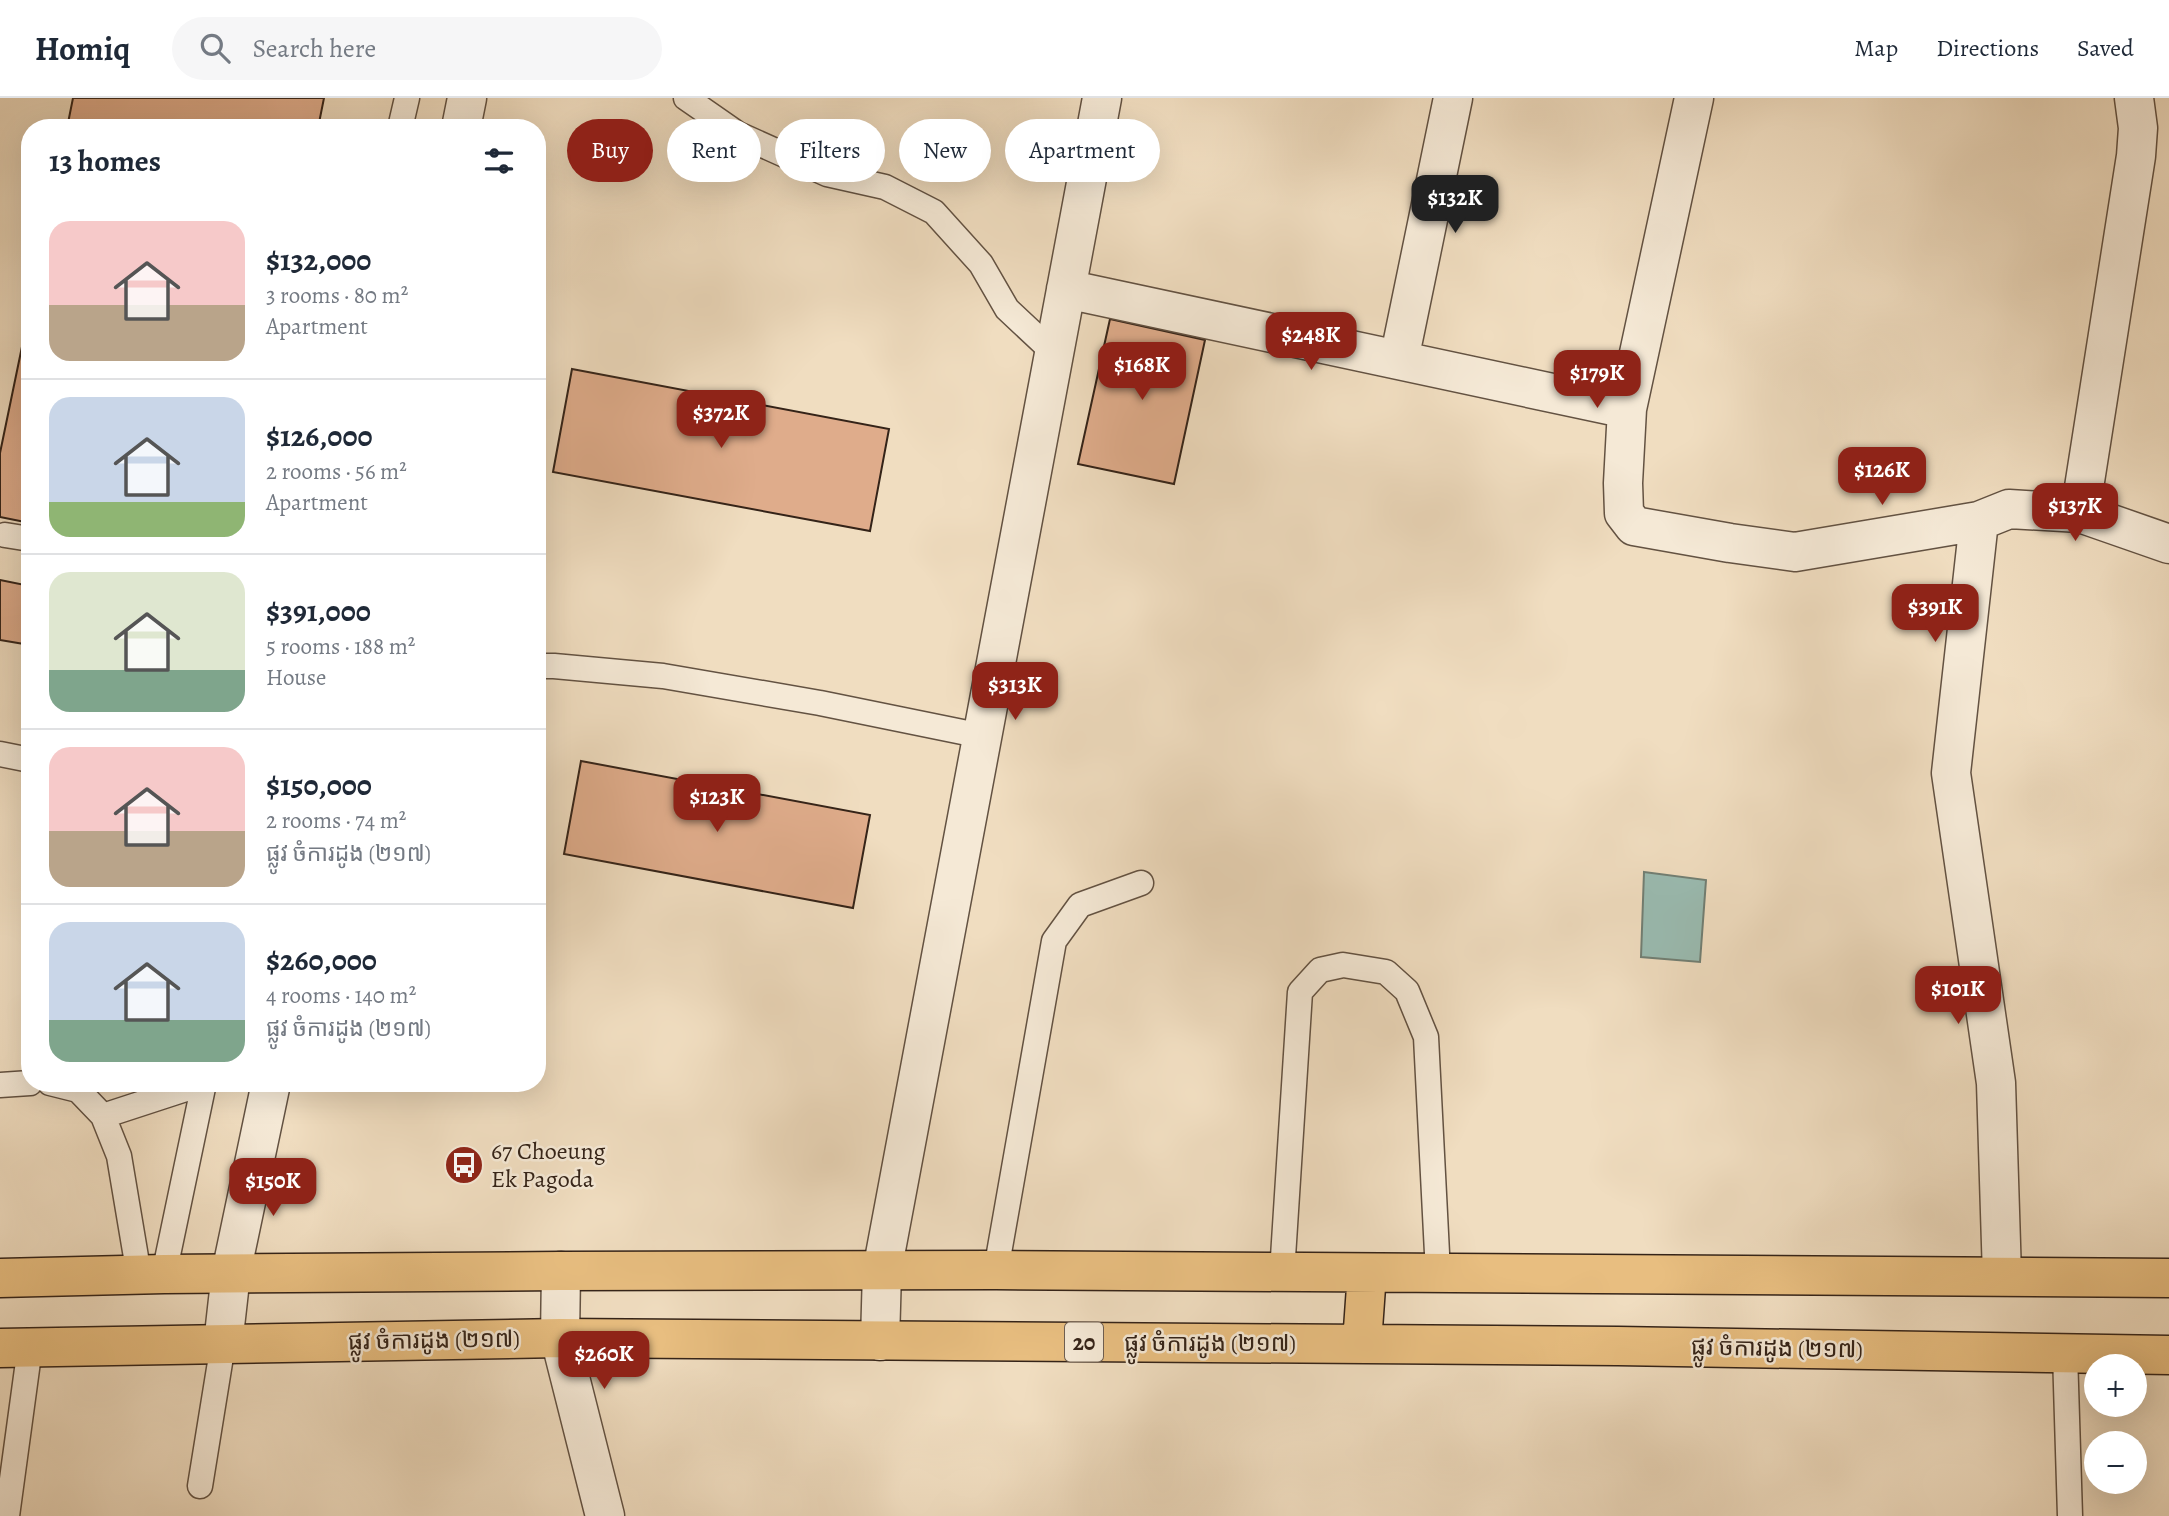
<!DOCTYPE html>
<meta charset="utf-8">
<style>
:root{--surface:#fff;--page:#f6f6f7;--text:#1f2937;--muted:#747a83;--line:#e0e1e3;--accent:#8f2418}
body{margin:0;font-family:Alegreya,"Noto Sans Khmer",serif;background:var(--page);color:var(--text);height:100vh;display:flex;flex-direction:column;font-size:26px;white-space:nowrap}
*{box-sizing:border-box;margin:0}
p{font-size:23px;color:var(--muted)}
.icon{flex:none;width:38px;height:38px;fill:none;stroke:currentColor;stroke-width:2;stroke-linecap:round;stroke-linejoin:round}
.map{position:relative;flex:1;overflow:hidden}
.side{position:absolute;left:21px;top:21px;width:525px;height:973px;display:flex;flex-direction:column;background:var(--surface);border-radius:28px;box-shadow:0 7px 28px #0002}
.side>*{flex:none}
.hud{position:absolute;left:567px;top:21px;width:665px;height:63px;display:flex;gap:14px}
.buttons{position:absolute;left:2084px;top:1256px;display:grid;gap:14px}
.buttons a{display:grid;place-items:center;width:63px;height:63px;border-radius:50%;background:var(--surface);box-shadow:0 7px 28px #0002;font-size:35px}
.price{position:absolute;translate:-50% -60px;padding:0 16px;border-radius:14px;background:var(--accent);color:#fff;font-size:23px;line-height:46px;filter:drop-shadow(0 2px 4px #0008)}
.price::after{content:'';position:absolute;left:50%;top:42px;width:21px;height:16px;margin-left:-10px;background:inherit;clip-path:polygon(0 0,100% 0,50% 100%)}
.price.selected{background:#222;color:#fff}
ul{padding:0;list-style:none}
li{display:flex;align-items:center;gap:21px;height:175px;padding:0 28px}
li+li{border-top:2px solid var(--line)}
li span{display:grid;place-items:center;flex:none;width:196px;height:140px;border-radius:21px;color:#555}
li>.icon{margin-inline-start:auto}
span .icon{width:84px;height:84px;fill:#fffc;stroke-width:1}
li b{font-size:30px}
h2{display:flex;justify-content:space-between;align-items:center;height:84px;padding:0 28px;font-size:30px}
.chip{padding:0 24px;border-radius:32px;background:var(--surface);box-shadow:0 7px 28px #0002;font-size:24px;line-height:63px}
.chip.selected{background:var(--accent);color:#fff}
header{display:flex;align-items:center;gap:42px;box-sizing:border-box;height:98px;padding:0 35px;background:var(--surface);border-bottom:2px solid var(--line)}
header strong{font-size:33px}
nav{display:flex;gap:38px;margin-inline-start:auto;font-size:24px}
.search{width:490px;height:63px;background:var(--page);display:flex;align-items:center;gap:18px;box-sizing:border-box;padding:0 24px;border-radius:38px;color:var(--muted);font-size:26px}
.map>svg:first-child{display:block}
.water{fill:#9abcb2;stroke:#717f74;stroke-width:2}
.building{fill:#dfac8b;stroke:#342318;stroke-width:2}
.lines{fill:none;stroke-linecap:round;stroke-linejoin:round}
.service-casing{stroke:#635242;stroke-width:27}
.minor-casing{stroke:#635242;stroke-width:41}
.primary-casing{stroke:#342318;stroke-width:41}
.service{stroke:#f5e9d6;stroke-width:24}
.minor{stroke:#f5e9d6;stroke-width:38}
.primary{stroke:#e8be80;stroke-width:38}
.labels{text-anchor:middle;stroke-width:5;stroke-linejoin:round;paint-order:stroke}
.shield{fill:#f5e9d6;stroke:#6e5e51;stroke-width:2}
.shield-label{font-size:23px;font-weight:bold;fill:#342318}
.poi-label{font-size:24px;fill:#342318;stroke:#f5e9d6;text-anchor:start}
.street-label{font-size:24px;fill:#342318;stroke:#f5e9d6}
</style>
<header>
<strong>Homiq</strong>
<div class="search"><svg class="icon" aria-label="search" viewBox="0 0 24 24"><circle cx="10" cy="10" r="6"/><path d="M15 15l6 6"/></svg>Search here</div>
<nav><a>Map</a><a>Directions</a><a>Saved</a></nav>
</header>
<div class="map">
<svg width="2169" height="1418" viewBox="0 0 2169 1418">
<rect width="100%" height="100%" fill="#f0ddc0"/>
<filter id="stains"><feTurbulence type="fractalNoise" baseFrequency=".00286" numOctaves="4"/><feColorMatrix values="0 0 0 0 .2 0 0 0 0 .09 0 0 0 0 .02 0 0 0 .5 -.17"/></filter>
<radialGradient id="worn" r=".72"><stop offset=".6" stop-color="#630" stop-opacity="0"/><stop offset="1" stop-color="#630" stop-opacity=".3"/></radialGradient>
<path class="water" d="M1644,774L1706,782L1700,864L1641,859Z"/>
<path class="building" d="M73,0H324L318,30H67Z
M30,210V425L0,419V355Z
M1110,221L1205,242L1174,386L1078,366Z
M572,271L889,331L870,433L553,374Z
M0,482L30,488V547L0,542Z
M581,663L870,717L853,810L564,756Z"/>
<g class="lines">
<defs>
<path id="service" d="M686,0L738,36L827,76L885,89L934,114L981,166L1007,211L1054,255
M400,30L407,0
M5,437L30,441
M537,568H554L663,578L820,605L982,638
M0,656L30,662
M50,985L78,992L103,1018L119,1058L139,1177
M0,987L30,985
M103,1018L204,985L164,1176
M996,1172L1054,843L1080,807L1141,785
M1282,1175L1300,894L1320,872L1343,867L1386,874L1407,893L1426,939L1438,1175
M2065,1255L2070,1418
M200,1388L223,1246
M7,1418L30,1249"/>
<path id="minor" d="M1694,0L1627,311L1623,385L1624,415L1634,428L1730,445L1795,454L1979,423L2009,411L2080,415L2169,446
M461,30L467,0
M1066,191L1627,311
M1399,262L1453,0
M2080,415L2136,58L2138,30L2134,0
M1979,423L1951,675L1996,985L2002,1178
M561,1173L560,1240L605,1418
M880,1243L882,1173L1102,0
M223,1246L231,1175L271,985"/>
<path id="primary" d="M0,1180L164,1176L561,1173L996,1172L2169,1180
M1362,1245L1367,1175
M0,1250L560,1240L1618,1248L2169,1257"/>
</defs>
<use href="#service" class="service-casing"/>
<use href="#minor" class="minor-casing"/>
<use href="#primary" class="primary-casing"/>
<use href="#service" class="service"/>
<use href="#minor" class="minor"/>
<use href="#primary" class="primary"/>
</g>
<defs>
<symbol id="bus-disc" viewBox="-11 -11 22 22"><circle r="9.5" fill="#8f2418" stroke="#f5e9d6"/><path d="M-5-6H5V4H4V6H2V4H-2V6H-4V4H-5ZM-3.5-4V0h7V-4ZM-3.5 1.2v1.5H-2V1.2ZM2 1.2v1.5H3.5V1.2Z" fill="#fff"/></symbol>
</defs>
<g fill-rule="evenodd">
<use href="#bus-disc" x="442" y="1045" width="44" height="44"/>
</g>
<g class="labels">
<rect class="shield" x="1065" y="1224.5" width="38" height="39" rx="5"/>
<g class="shield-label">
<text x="1084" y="1252">20</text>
</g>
<g class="poi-label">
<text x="491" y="1061">67 Choeung<tspan x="491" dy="28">Ek Pagoda</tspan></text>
</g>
<g class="street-label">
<text transform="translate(434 1242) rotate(-1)" y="8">ផ្លូវ ចំការដូង (២១៧)</text>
<text x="1210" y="1253">ផ្លូវ ចំការដូង (២១៧)</text>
<text transform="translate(1777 1250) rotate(1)" y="8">ផ្លូវ ចំការដូង (២១៧)</text>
</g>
</g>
<rect width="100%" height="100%" filter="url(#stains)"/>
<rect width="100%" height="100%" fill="url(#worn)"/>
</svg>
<div class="buttons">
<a>+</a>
<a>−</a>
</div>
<b class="price selected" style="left:1455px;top:137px">$132K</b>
<b class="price" style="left:1311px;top:274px">$248K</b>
<b class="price" style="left:1142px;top:304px">$168K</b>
<b class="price" style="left:1597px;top:312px">$179K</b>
<b class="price" style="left:721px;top:352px">$372K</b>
<b class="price" style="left:1882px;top:409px">$126K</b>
<b class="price" style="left:2075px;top:445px">$137K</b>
<b class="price" style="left:1935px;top:546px">$391K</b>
<b class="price" style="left:1015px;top:624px">$313K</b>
<b class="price" style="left:717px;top:736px">$123K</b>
<b class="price" style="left:1958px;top:928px">$101K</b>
<b class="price" style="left:273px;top:1120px">$150K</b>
<b class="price" style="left:604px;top:1293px">$260K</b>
<div class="hud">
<a class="chip selected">Buy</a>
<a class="chip">Rent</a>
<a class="chip">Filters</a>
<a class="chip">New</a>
<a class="chip">Apartment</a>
</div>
<section class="side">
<h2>13 homes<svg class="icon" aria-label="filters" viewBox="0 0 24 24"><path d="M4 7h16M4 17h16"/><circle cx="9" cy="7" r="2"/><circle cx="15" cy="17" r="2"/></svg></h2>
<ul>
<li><span style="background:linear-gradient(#f6c9c9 60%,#b9a48a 0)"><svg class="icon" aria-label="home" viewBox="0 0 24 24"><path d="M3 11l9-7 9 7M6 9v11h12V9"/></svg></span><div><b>$132,000</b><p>3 rooms · 80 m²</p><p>Apartment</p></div></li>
<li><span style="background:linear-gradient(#c9d6e8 75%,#8fb573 0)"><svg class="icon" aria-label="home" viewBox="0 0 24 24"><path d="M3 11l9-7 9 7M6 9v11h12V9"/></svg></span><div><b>$126,000</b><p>2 rooms · 56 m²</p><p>Apartment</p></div></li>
<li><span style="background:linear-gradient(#dfe7d0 70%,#7fa58c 0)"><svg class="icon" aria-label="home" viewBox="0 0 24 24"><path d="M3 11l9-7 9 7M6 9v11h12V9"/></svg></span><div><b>$391,000</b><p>5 rooms · 188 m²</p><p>House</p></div></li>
<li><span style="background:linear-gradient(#f6c9c9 60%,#b9a48a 0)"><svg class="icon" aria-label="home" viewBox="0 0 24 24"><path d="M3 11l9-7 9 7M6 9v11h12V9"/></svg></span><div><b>$150,000</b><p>2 rooms · 74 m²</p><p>ផ្លូវ ចំការដូង (២១៧)</p></div></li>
<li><span style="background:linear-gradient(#c9d6e8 70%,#7fa58c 0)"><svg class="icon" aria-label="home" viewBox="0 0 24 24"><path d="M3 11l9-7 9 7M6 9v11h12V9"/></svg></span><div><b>$260,000</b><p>4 rooms · 140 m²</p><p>ផ្លូវ ចំការដូង (២១៧)</p></div></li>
</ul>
</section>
</div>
